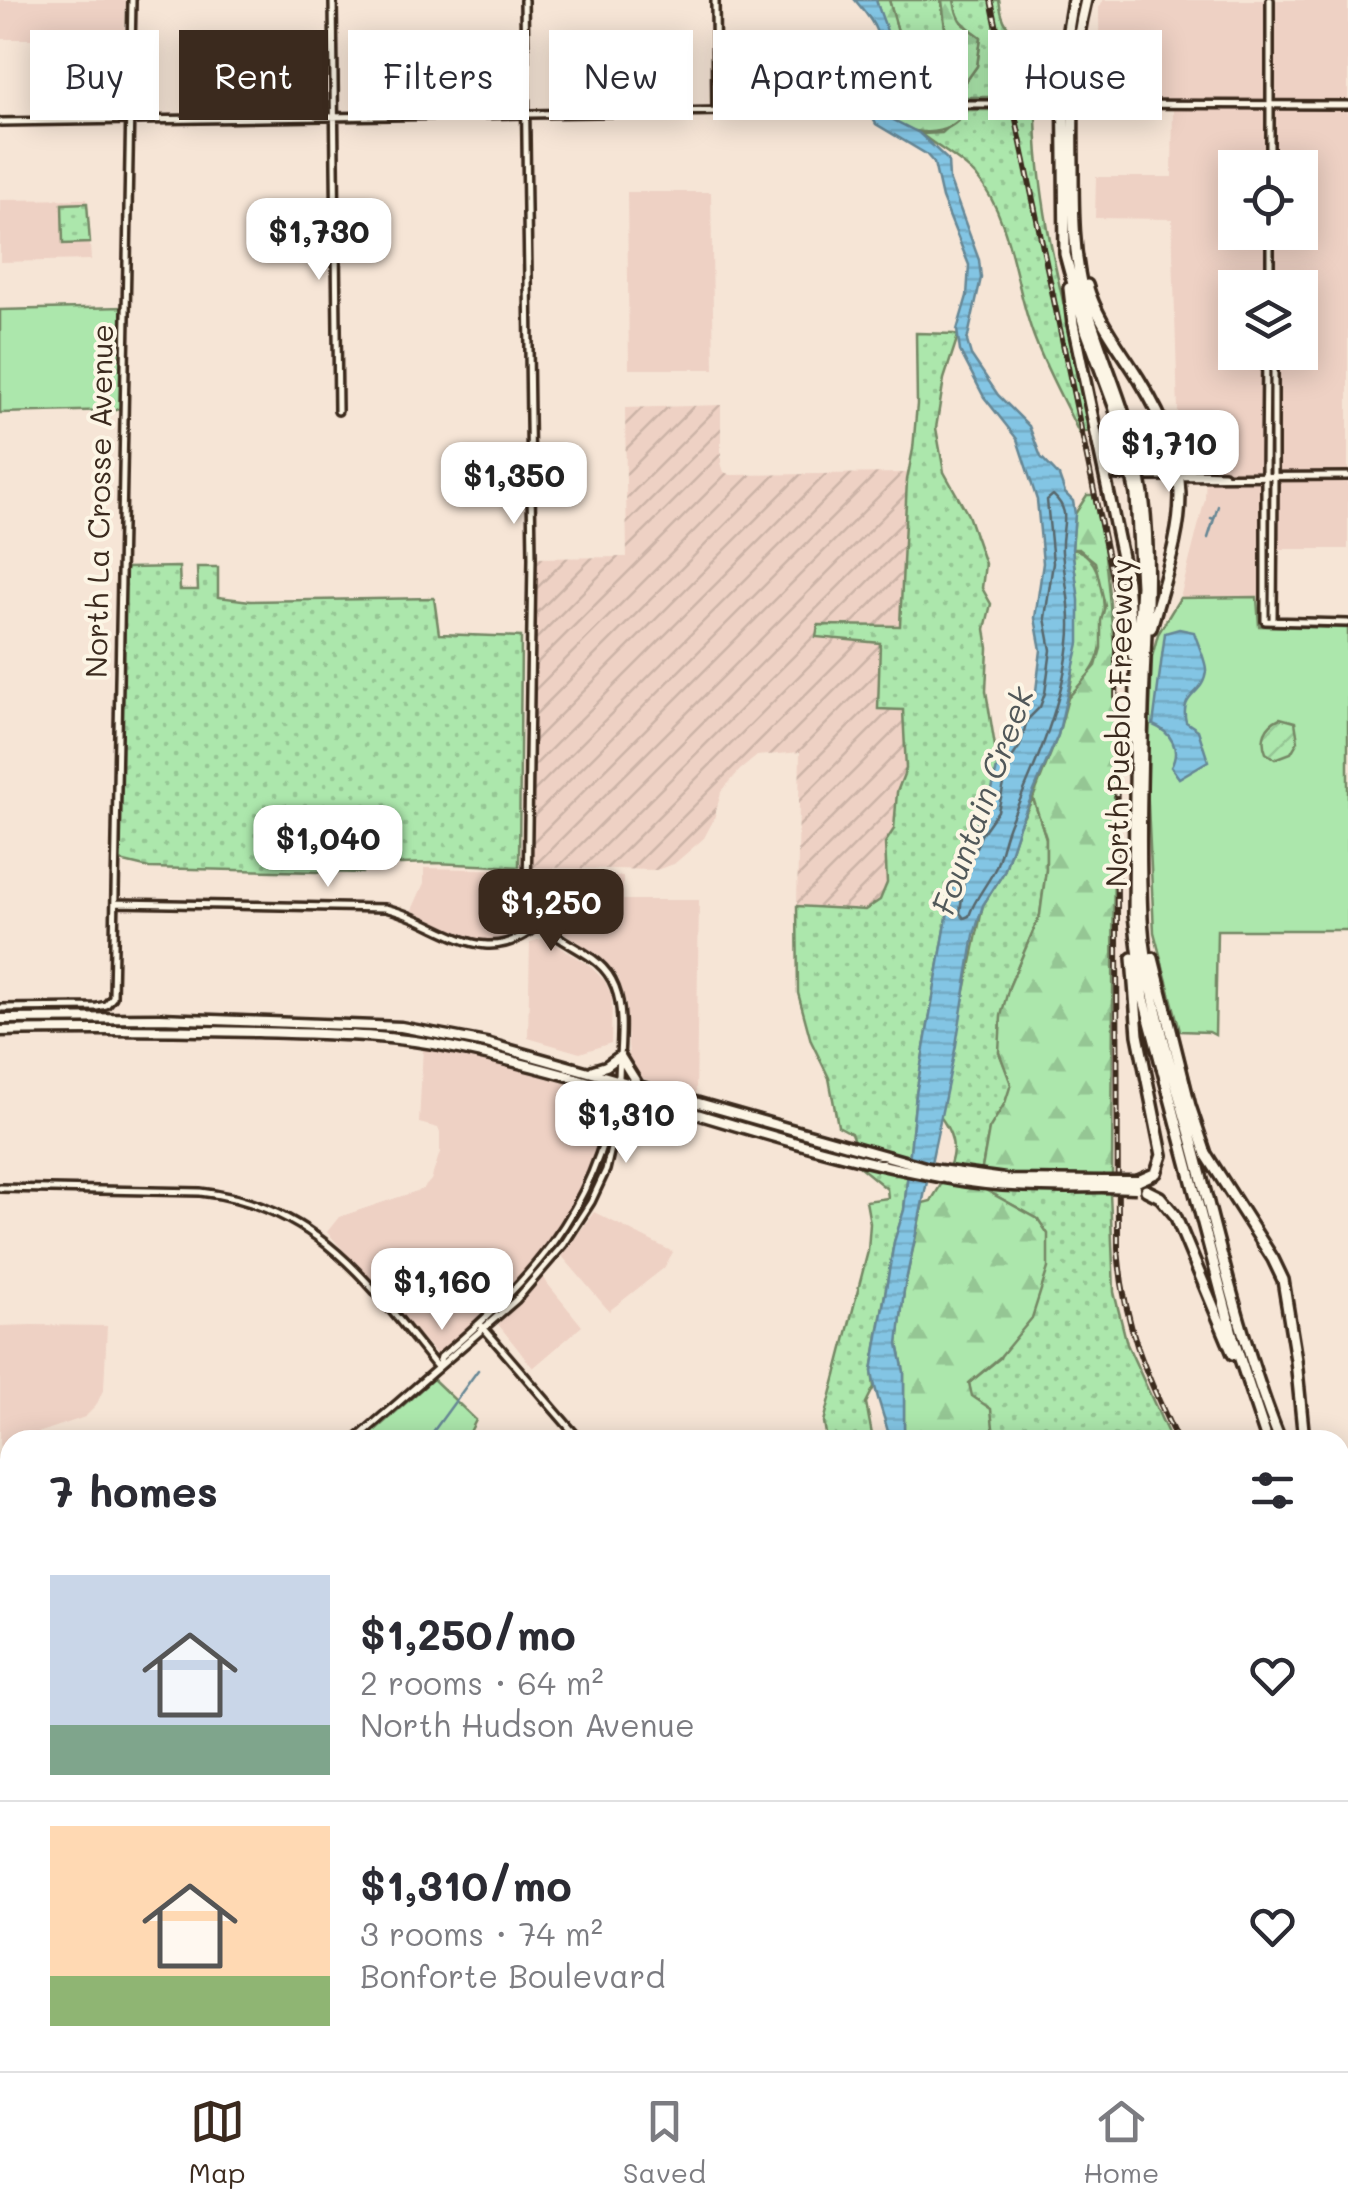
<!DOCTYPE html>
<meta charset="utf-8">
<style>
:root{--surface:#fff;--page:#f2f2f3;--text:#2b2b33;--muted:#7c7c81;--line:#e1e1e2;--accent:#3b2a1e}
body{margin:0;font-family:Mali,sans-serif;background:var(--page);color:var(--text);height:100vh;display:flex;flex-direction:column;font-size:38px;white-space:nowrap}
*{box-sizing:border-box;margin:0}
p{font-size:32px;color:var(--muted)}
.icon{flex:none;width:55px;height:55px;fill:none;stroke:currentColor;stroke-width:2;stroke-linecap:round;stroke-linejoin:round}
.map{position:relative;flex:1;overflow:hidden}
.drawer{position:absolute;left:0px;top:1430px;width:1350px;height:642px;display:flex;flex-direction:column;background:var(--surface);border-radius:30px 30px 0 0;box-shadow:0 5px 25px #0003}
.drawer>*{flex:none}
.top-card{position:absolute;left:30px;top:30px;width:1290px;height:90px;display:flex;gap:20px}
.tools{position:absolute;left:1218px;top:150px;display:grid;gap:20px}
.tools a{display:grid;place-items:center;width:100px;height:100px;border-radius:0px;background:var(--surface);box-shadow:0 5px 25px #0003;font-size:50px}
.price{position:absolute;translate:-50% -85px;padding:0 22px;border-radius:20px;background:#fff;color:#222;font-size:32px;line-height:65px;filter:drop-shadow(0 2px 5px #0008)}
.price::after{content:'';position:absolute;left:50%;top:60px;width:30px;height:22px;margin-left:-15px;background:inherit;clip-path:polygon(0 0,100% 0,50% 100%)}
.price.on{background:var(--accent);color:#fff}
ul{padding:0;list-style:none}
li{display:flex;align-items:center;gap:30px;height:250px;padding:0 50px}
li+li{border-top:2px solid var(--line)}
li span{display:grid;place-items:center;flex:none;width:280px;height:200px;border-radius:0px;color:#555}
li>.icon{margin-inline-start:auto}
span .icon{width:120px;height:120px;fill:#fffc;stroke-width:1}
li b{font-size:42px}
h2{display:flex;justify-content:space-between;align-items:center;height:120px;padding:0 50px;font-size:42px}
.chip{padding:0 35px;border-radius:0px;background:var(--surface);box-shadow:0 5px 25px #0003;font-size:35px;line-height:90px}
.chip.on{background:var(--accent);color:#fff}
.tabs{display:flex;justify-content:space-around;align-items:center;height:140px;border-top:2px solid var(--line);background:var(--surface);font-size:28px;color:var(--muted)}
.tabs a{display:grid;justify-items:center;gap:5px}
.tabs .on{color:var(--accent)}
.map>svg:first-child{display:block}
.built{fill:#eed1c4;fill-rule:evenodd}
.industrial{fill:url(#industrial-furrows)}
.grass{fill:url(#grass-dots);stroke:#748865;stroke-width:2.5}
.forest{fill:url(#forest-firs);stroke:#748865;stroke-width:2.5}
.park{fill:#ace7ac;stroke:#748865;stroke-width:2.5}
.garden{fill:url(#garden-furrows);stroke:#748865;stroke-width:2.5}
.water{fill:url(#water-rules);stroke:#668795;stroke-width:2.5}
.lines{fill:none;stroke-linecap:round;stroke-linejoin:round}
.shore{stroke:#58686d;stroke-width:2.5}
.stream{stroke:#668795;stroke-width:2.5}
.tertiary-casing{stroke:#3b2a1e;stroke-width:12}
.secondary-casing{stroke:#3b2a1e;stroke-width:12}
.trunk-casing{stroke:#3b2a1e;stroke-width:15}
.motorway-casing{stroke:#3b2a1e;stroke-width:16}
.tertiary{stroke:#fcf5e5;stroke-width:5}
.secondary{stroke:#fcf5e5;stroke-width:5}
.trunk{stroke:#fcf5e5;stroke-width:8}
.motorway{stroke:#fcf5e5;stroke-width:9}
.rail-casing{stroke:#3b2a1e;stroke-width:6}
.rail{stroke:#fcf5e5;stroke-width:2.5;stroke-dasharray:8;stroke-linecap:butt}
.tertiary-bridge-casing{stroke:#3b2a1e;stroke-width:12;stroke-linecap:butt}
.trunk-bridge-casing{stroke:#3b2a1e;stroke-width:15;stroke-linecap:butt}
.motorway-bridge-casing{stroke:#3b2a1e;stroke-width:16;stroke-linecap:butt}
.tertiary-bridge{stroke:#fcf5e5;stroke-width:5}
.trunk-bridge{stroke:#fcf5e5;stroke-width:8}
.motorway-bridge{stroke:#fcf5e5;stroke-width:9}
.labels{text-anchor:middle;stroke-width:8;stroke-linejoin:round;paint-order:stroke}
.street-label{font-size:30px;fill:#3b2a1e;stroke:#fcf5e5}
.water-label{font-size:32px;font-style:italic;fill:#515859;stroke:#fcf5e5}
</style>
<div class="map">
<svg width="1348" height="2071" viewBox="0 0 1348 2071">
<defs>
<pattern id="industrial-furrows" width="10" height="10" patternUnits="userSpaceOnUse" patternTransform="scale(2.5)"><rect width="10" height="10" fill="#eed1c4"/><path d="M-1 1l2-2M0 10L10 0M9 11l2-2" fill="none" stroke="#cdb4a8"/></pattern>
<pattern id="grass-dots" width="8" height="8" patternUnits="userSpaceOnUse" patternTransform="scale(2.5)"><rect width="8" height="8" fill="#ace7ac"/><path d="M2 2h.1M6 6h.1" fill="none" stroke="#95c694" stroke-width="1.8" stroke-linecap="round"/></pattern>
<pattern id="forest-firs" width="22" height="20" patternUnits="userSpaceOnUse" patternTransform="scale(2.5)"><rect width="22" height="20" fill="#ace7ac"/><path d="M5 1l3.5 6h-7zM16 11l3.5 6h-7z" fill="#95c694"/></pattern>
<pattern id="garden-furrows" width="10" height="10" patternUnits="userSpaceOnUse" patternTransform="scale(2.5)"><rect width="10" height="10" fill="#ace7ac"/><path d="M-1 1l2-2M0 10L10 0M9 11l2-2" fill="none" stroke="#95c694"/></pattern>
<pattern id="water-rules" width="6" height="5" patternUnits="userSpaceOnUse" patternTransform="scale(2.5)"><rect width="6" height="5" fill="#83c5e4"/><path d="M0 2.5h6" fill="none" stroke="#72a9c3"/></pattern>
</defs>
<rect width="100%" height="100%" fill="#f6e5d6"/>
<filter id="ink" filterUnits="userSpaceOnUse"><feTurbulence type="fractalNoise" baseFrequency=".01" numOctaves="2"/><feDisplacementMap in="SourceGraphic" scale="20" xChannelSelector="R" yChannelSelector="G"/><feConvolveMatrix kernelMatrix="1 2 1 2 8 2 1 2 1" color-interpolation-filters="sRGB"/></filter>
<g filter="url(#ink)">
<path class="built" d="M0,0H126L124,36L106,39H0Z
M1103,0H1348V549H1270L1269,596L1180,598L1205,499L1207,445L1179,443L1172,219L1095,218L1096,177H1172L1173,104H1100L1099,8ZM1235,168H1300V232H1235ZM1235,288H1300V352H1235Z
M627,192H711L714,369H629Z
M87,199L91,260L0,262V200Z
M424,868L519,870L520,895L526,913L524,926L517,934L502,940H477L458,934L412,910L424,883Z
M537,873L623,876V900H699L696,1097L633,1075L629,1063L626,1003L618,977L600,957L546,920L533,894L532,877Z
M546,938L589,965L605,981L612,997L611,1043L580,1053L528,1038L530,942Z
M423,1047L501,1064L594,1092L601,1096L606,1113L589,1172L552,1241L502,1300L437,1355L327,1232L339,1217L423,1189L431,1180L440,1152V1133L438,1128L419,1123Z
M594,1212L673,1252L664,1268L609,1311L562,1256Z
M542,1277L582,1326L533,1368L498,1324Z
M32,1325L107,1326L104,1388L96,1406L85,1417L0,1446V1326Z"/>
<path class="industrial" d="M721,405V463L724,472L731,475L908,473L902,601L906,769L897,792V911L797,906L800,752L757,756L740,770L721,792L714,819L704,838L674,864L656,870L526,867L532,558L627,557L625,408Z
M1340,1761L1348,1777V1903H1340Z"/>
<path class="grass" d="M889,0H941L947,42L956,63L944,97L907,63Z
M954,0H999C1002,24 1007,30 1029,40L1027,97H955L977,66L981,38C964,22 959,26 954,0Z
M967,110H1036C1036,217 1071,326 1093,431L1079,433C1065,403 1048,373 1036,342C1014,289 1014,221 976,176C961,159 938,148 921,134L942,133Z
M87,203L90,243L63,244L62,204Z
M916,333L954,334L958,336L944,379L936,428L944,472L968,515L985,564L982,588L991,604L985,629L988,648L986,691L998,765L988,808L972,830L955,872L916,1094L904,1210L894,1242L883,1305L872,1371L874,1387L866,1403L873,1440H827L824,1422L868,1251L870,1223L866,1201L888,1198L887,1189L860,1167V1163L897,1170L898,1157L855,1144L851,1133L838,1126L829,1078L811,1041L798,993L797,906L865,910L880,900L887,883L885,843L894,829L897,792L906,769L903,710L878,709L880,643L816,637L818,625L900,626L907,480L913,449L917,404Z
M1072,549C1110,553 1108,633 1097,660C1092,674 1078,687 1068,698C1080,638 1081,609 1072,549Z
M179,567L180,590H198L197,567H218V597L250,601L434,598L439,634L521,637L519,867L435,863L363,865L362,873L149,868L120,861L123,578L127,568Z
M1033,798L1046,838V870L1040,915L1009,987L999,1052L1012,1084L1005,1103L989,1130L981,1174L949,1167C957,1147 952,1132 939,1115L983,905L1004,872L1019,826Z
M980,1187L1036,1192H1110L1114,1292L1127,1344L1171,1440H984L993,1428L971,1396L969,1383L1000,1358L1038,1219Z"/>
<path class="forest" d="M876,0H889L907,63L931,82L941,98L878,101L892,52Z
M942,0H954C958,26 963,23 981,37L977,66L955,97H944L955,63L947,42Z
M950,110H967C946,142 909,136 882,114Z
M1087,495H1093L1104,545L1115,655L1112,1177L981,1174L989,1129L1005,1103L1011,1084L999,1052L1001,1016L1009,987L1040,915L1046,870V838L1033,798L1058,735L1068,698L1096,666L1101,648V621L1105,606L1095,562L1079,549H1072L1075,514Z
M942,1183L980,1187L1038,1219L1048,1234V1268L1032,1318L999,1358L969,1383L972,1396L991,1409L993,1428L984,1440H904V1372L898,1344L904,1290L923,1203L931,1201Z"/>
<path class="park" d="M124,307L122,407L116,410L0,413V310Z
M1257,597L1259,626L1348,628V930H1217L1215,1035L1209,1032L1180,1031L1154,932L1147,783L1152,657L1158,634L1180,598Z
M433,1379L476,1420L466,1440H364Z"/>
<path class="garden" d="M1280,718L1295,722L1298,741L1291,753L1275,759L1266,753C1260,738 1265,725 1280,718Z"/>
<path class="water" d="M855,0H876C881,17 891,36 892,53C894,79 873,88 882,114L919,133L948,160L949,179L979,260L981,278L967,341L971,355L998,395L1029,426L1041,457L1059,476L1065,493L1073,501L1075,514L1072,549L1079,600V643L1058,735L1019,826L1004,872L983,905L974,935L956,1045L904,1290L898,1344L904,1372V1440H890C885,1416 875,1396 872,1371L894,1242L904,1210L916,1094L955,872L972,830L988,808L999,759L1010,743L1017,715L1031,701L1036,691L1041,650L1035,618L1043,563L1037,500L1017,439L984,397L960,351L957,330L967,296L969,265L942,198L934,163L926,154L876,124C846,75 886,66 877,33C873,20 863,10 855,0Z
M1179,629L1194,632C1197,642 1207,663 1206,671C1204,696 1179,693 1186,722L1198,730L1208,761L1179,778L1171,767C1181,749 1171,732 1153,725L1165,633Z"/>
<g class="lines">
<path class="shore" d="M1053,495C1073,513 1060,527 1062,552C1065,582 1073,612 1069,643C1062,705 1037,762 1012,818C1004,834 1002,853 995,869C987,885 975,898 969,916L964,918L960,913L965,874L981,835L998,811L1009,762L1020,746L1027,720L1040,707L1045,693L1051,650L1045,618L1053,563L1047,500Z"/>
<path class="stream" d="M1214,519L1218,506
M1208,538L1214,519L1211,518
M427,1440L478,1370
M1340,1477H1348
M1340,1546L1348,1566
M1340,1911H1348"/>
<defs>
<path id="tertiary" d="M333,0L338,411
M715,0L716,111
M1088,104L1348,105
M0,122L850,109
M1265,476V621L1348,623
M1273,621L1274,476
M116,903L385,908C443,921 482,974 539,924
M0,1008L97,1007L106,1005L113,997L132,0
M0,1188L200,1192C317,1205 369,1283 437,1367
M481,1325L580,1440
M1340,1655L1346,1671L1340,1673
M665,2062V2071"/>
<path id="secondary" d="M524,0L532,558L527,895C541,949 598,942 615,987C626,1015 619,1052 619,1081
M1270,168V0
M1270,232V288
M1140,471L1224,474
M1107,475L1130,477
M1265,476L1266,352
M1274,476V352
M1141,477L1348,476
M438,1366L441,1357C527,1285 595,1211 614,1097L619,1092
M355,1440L516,1300L564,1244L591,1202L606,1170L622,1101L619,1092
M0,1718L10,1717
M1340,2016H1348
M1340,2026H1348
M1164,2068L1172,2062
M1185,2071L1188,2062"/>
<path id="trunk" d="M0,1019L160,1018L401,1027L486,1043L932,1169L1012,1180L1103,1181
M0,1031C86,1029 172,1030 258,1032C324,1034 389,1034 454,1048C619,1082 778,1148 945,1178C997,1188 1050,1188 1103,1187
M593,1070L606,1066L620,1056L638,1085
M598,1086L611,1112
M619,1117L644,1099"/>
<path id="motorway" d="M1073,0L1063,60L1065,254L1084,325L1114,406L1128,457
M1086,0C1072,55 1072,110 1073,167C1073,210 1073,253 1084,296C1098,350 1123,400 1136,455
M1087,285C1097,320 1120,348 1139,379C1202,482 1181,521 1151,628
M1069,288L1073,324L1127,581L1133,656
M1136,495L1141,585L1136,674L1134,915L1144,999L1234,1341L1267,1440
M1143,495C1152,566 1145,635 1143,707C1141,777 1139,849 1142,919C1147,997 1174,1074 1194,1149C1220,1247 1242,1346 1280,1440
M1132,958L1138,1035L1162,1155L1156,1173L1138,1181
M1153,958L1190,1106L1206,1154L1273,1259L1283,1280L1296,1360L1304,1440
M1146,1190L1160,1197L1175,1215L1233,1354
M1340,1563L1348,1582
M1340,1590L1348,1610
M1340,1623L1348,1643"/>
</defs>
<use href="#tertiary" class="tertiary-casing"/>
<use href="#secondary" class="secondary-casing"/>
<use href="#trunk" class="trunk-casing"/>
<use href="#motorway" class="motorway-casing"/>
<use href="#tertiary" class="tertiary"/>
<use href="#secondary" class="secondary"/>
<use href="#trunk" class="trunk"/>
<use href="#motorway" class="motorway"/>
<defs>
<path id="rail" d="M991,0L1116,596L1118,1249C1124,1326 1145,1372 1177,1440
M1340,1761L1348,1777"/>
</defs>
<use href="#rail" class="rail-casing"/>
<use href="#rail" class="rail"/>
<defs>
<path id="tertiary-bridge" d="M850,109L944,104H1088"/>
<path id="trunk-bridge" d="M1103,1181H1138
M1103,1187L1136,1188"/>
<path id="motorway-bridge" d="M1136,455L1143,495
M1128,457L1136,495"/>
</defs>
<use href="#tertiary-bridge" class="tertiary-bridge-casing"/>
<use href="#trunk-bridge" class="trunk-bridge-casing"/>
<use href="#motorway-bridge" class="motorway-bridge-casing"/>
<use href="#tertiary-bridge" class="tertiary-bridge"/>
<use href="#trunk-bridge" class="trunk-bridge"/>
<use href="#motorway-bridge" class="motorway-bridge"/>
</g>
</g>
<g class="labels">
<g class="street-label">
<text transform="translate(100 501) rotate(-89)" y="10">North La Crosse Avenue</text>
<text transform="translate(1120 723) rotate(-89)" y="10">North Pueblo Freeway</text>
</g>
<g class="water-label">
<text transform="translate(983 801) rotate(-70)" y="11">Fountain Creek</text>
</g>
</g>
</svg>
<div class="tools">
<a><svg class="icon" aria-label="locate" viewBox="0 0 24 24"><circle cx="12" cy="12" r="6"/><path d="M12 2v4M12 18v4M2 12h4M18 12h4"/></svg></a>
<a><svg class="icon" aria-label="layers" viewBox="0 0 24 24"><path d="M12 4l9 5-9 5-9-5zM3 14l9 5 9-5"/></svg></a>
</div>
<b class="price" style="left:319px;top:283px">$1,730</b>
<b class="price" style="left:1169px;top:495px">$1,710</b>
<b class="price" style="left:514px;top:527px">$1,350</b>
<b class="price" style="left:328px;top:890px">$1,040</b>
<b class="price on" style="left:551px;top:954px">$1,250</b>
<b class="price" style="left:626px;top:1166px">$1,310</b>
<b class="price" style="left:442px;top:1333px">$1,160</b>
<div class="top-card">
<a class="chip">Buy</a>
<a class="chip on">Rent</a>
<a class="chip">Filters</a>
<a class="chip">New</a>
<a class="chip">Apartment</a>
<a class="chip">House</a>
</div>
<section class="drawer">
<h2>7 homes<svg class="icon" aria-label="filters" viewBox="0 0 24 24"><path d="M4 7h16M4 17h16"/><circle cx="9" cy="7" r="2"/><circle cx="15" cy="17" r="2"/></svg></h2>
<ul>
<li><span style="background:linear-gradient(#c9d6e8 75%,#7fa58c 0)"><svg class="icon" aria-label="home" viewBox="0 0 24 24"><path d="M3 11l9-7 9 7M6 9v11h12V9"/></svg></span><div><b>$1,250/mo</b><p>2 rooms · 64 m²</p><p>North Hudson Avenue</p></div><svg class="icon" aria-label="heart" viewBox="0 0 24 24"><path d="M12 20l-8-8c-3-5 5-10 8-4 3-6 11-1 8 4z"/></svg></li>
<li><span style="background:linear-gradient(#ffd9b3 75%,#8fb573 0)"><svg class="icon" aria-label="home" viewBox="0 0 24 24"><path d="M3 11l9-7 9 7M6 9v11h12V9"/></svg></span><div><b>$1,310/mo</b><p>3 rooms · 74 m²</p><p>Bonforte Boulevard</p></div><svg class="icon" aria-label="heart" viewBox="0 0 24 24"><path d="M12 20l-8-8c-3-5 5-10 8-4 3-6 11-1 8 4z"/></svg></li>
</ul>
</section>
</div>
<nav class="tabs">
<a class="on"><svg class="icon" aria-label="map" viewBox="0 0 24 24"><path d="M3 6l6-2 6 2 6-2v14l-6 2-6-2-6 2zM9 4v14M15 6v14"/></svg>Map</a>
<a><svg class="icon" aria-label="saved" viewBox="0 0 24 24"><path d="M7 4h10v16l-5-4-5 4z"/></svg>Saved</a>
<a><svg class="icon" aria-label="home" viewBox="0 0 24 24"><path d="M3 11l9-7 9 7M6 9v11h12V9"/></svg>Home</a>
</nav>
